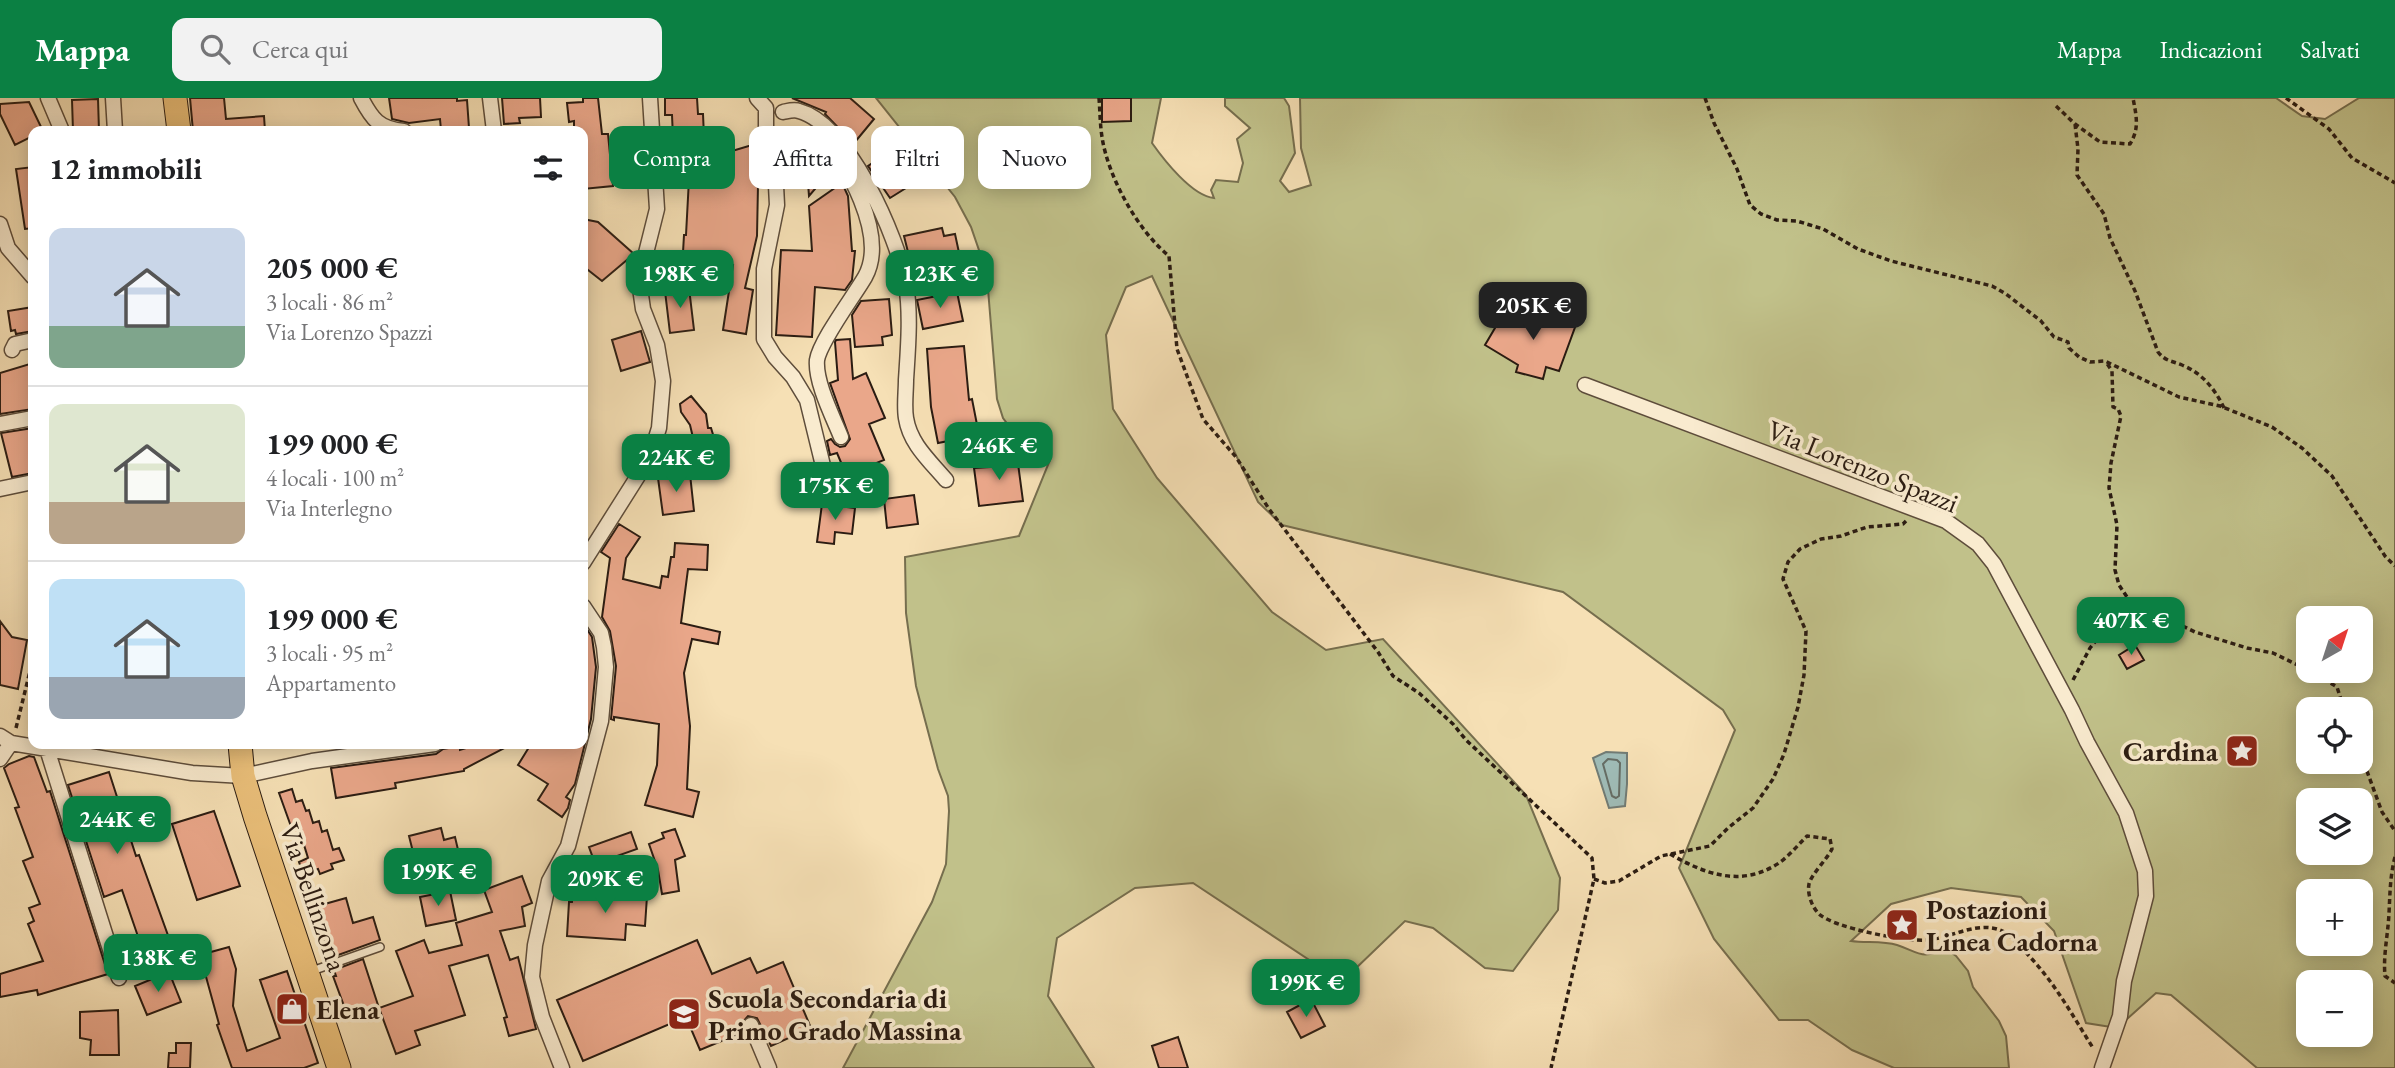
<!DOCTYPE html>
<html lang="it">
<meta charset="utf-8">
<style>
:root{--surface:#fff;--page:#f2f2f2;--text:#202124;--muted:#757577;--line:#e0e0e0;--accent:#0b8043}
body{margin:0;font-family:"EB Garamond",serif;background:var(--page);color:var(--text);height:100vh;display:flex;flex-direction:column;font-size:26px;white-space:nowrap}
*{box-sizing:border-box;margin:0}
p{font-size:23px;color:var(--muted)}
.icon{flex:none;width:38px;height:38px;fill:none;stroke:currentColor;stroke-width:2;stroke-linecap:round;stroke-linejoin:round}
.map{position:relative;flex:1;overflow:hidden}
.side{position:absolute;left:28px;top:28px;width:560px;height:623px;display:flex;flex-direction:column;background:var(--surface);border-radius:14px;box-shadow:0 4px 18px #0003}
.side>*{flex:none}
.guide{position:absolute;left:609px;top:28px;width:665px;height:63px;display:flex;gap:14px}
.needle{width:46px;rotate:39deg}
.tools{position:absolute;left:2296px;top:508px;display:grid;gap:14px}
.tools a{display:grid;place-items:center;width:77px;height:77px;border-radius:14px;background:var(--surface);box-shadow:0 4px 18px #0003;font-size:35px}
.price{position:absolute;translate:-50% -60px;padding:0 16px;border-radius:14px;background:var(--accent);color:#fff;font-size:23px;line-height:46px;filter:drop-shadow(0 2px 4px #0008)}
.price::after{content:'';position:absolute;left:50%;top:42px;width:21px;height:16px;margin-left:-10px;background:inherit;clip-path:polygon(0 0,100% 0,50% 100%)}
.price.on{background:#222;color:#fff}
ul{padding:0;list-style:none}
li{display:flex;align-items:center;gap:21px;height:175px;padding:0 21px}
li+li{border-top:2px solid var(--line)}
li span{display:grid;place-items:center;flex:none;width:196px;height:140px;border-radius:14px;color:#555}
li>.icon{margin-inline-start:auto}
span .icon{width:84px;height:84px;fill:#fffc;stroke-width:1}
li b{font-size:30px}
h2{display:flex;justify-content:space-between;align-items:center;height:84px;padding:0 21px;font-size:30px}
.tag{padding:0 24px;border-radius:14px;background:var(--surface);box-shadow:0 4px 18px #0003;font-size:24px;line-height:63px}
.tag.on{background:var(--accent);color:#fff}
header{display:flex;align-items:center;gap:42px;box-sizing:border-box;height:98px;padding:0 35px;background:var(--accent);color:#fff}
header strong{font-size:33px}
nav{display:flex;gap:38px;margin-inline-start:auto;font-size:24px}
.search{width:490px;height:63px;background:var(--page);display:flex;align-items:center;gap:18px;box-sizing:border-box;padding:0 24px;border-radius:14px;color:var(--muted);font-size:26px}
.map>svg:first-child{display:block}
.green{fill:#c1c18a;stroke:#766e4e;stroke-width:2;fill-rule:evenodd}
.water{fill:#9fbbb6;stroke:#717b74;stroke-width:2}
.lines{fill:none;stroke-linecap:round;stroke-linejoin:round}
.shore{stroke:#656c64;stroke-width:2}
.building{fill:#eaa78a;stroke:#2b1c12;stroke-width:2}
.service-casing{stroke:#5e4d3b;stroke-width:10}
.minor-casing{stroke:#5e4d3b;stroke-width:17}
.primary-casing{stroke:#2b1c12;stroke-width:25}
.path{stroke:#2b1c12;stroke-width:3.5;stroke-dasharray:5 3.5;stroke-linecap:butt}
.service{stroke:#f9ebcf;stroke-width:7}
.minor{stroke:#f9ebcf;stroke-width:14}
.primary{stroke:#ebc07a;stroke-width:23}
.labels{text-anchor:middle;stroke-width:7;stroke-linejoin:round;paint-order:stroke}
.street-label{font-size:28px;fill:#2b1c12;stroke:#f9ebcf}
.poi-label{font-size:28px;font-weight:bold;fill:#2b1c12;stroke:#f9ebcf;text-anchor:start}
</style>
<header>
<strong>Mappa</strong>
<div class="search"><svg class="icon" aria-label="search" viewBox="0 0 24 24"><circle cx="10" cy="10" r="6"/><path d="M15 15l6 6"/></svg>Cerca qui</div>
<nav><a>Mappa</a><a>Indicazioni</a><a>Salvati</a></nav>
</header>
<div class="map">
<svg width="2395" height="970" viewBox="0 0 2395 970">
<rect width="100%" height="100%" fill="#f6e0b5"/>
<filter id="stains"><feTurbulence type="fractalNoise" baseFrequency=".00286" numOctaves="4"/><feColorMatrix values="0 0 0 0 .2 0 0 0 0 .09 0 0 0 0 .02 0 0 0 .5 -.17"/></filter>
<radialGradient id="worn" r=".72"><stop offset=".6" stop-color="#630" stop-opacity="0"/><stop offset="1" stop-color="#630" stop-opacity=".3"/></radialGradient>
<path class="green" d="M876,0H1161L1152,45C1164,62 1192,98 1214,100L1211,92L1216,82L1238,84L1243,65L1237,41L1250,30L1225,8V0H1284L1289,8L1295,55L1280,83L1289,94L1311,87L1301,50L1300,0H2276L2302,18L2325,21L2359,0H2395V970H2257L2171,897L2156,895L2117,930L2086,925L2054,833L2021,799L1951,790L1891,806L1851,843C1865,845 1883,843 1897,847C1918,854 1923,863 1945,850L1956,858L1968,873L1973,889L1999,923L2006,938L2009,970H1894L1852,952L1808,922H1779L1714,841L1679,770L1735,632L1723,612L1563,494L1282,427L1258,404L1152,178L1126,189L1106,237L1113,311L1157,380L1272,514L1326,552L1383,541L1526,697L1560,780L1558,812L1513,873L1485,870L1433,830L1405,823L1353,873L1332,877L1193,785L1135,790L1057,840L1048,898L1094,970H843L932,804L946,766L949,713L948,698L938,671L916,588L906,515L905,459L1019,438L1050,362L1027,348L1015,336L1003,320L997,301L988,191L981,158L971,129L955,99ZM2308,520H2361V572H2308ZM2308,611H2361V663H2308ZM2308,702H2361V754H2308ZM2308,793H2361V845H2308ZM2308,884H2361V936H2308Z"/>
<path class="water" d="M1606,654L1627,655V686L1625,708L1609,710L1593,660Z"/>
<g class="lines">
<path class="shore" d="M1608,661L1617,662L1620,665L1619,698L1616,700L1612,698L1603,666Z"/>
</g>
<path class="building" d="M190,0H224L226,21L264,18L265,33H193Z
M389,0H457V3L467,2L469,30L441,32L440,21L409,25L392,21Z
M502,0H540L541,19L519,20L520,25L504,26Z
M583,0H598L602,36H608L613,88L583,91V33H574V23L569,24L567,5L583,4Z
M665,0H697L698,16H703L704,39L673,40L672,17H665Z
M792,0H850L874,21L855,44H852L825,16L826,14Z
M1102,0H1131V23L1102,24Z
M98,1L99,33H73L72,2Z
M29,4L43,33H33V38L15,47L0,16V6Z
M752,47L758,87L757,138L745,190L753,192L746,236L723,232L733,167L706,161L705,173L682,172L684,137H686L689,81L727,82L722,56Z
M896,49L911,73L900,81L906,90L890,100L868,68Z
M820,51L823,55L827,77L809,98L808,85L792,88L786,58Z
M33,69V130L25,131L16,71Z
M842,85L848,98L852,153H855L852,182L845,192L815,189L812,239L776,237L781,152L812,153L809,108Z
M583,121L598,124L634,156L602,183L583,168Z
M942,130L944,138L955,136L961,164L913,174L904,138Z
M689,190L694,232L670,235L665,193Z
M957,194L963,223L923,231L917,202Z
M889,201L892,237L882,239L883,247L855,249L852,217L861,203Z
M33,209V233L16,236L15,232L11,233L8,213Z
M1548,211L1578,221L1559,273L1546,269L1543,281L1516,274L1518,267L1485,247L1505,213L1543,226Z
M641,233L650,264L621,273L612,242Z
M850,241L853,281L866,275L885,320L869,326L884,362L869,368L874,379L851,388L837,355L830,357L827,343L831,341L835,346L840,349L845,348L850,341L830,285L838,282L835,244L836,242Z
M964,248L969,302L972,301L979,337L938,345L931,309L927,251Z
M33,265V311L0,316V275Z
M691,298L706,316L708,330H711L715,343L695,348L690,327L681,314L680,306Z
M33,330V375L12,379L1,335Z
M1017,358L1023,403L979,408L974,370L989,369L988,362Z
M690,376L694,413L663,417L658,380Z
M914,397L918,426L887,430L884,401Z
M822,406L855,410L852,436L835,434L834,446L817,444Z
M619,426L640,439L626,460L623,481L660,490L662,478L668,479L671,459H674L675,445L708,447L707,472L688,471L681,525L720,534L718,546L692,541L684,575L690,628L687,691L699,694L693,719L645,707L657,667L659,626L614,619V622L611,621L616,568L610,533L602,519L610,460L601,454Z
M0,523L12,539L27,542L18,591L0,587Z
M583,525L592,539L596,569L591,621L575,686L566,699L570,702L568,710L562,719L538,702L548,686L518,667L531,646H583Z
M2135,547L2144,562L2127,571L2119,557Z
M479,646H512L464,671V673L395,685L396,690L336,700L331,670L436,656L443,651L460,648V652Z
M29,658L34,659L47,694L50,693L108,876L38,897L37,892L0,899V876L43,863L28,826L34,823L29,810L40,806L23,763L33,759L15,710L19,709L4,670L9,666Z
M109,674L136,758L139,757L170,843L143,853L122,792L104,799L68,687Z
M292,691L296,704L302,702L306,713L309,712L313,725L319,723L322,734L327,732L333,752L339,750L344,762L331,766L333,771L320,776L318,771L303,775L299,764L308,760L304,747L298,748L279,695Z
M214,713L240,788L197,802L172,726Z
M441,730L444,742L455,739L459,756L417,770L409,738Z
M675,731L685,758L675,762L679,793L662,796L658,772L649,746L664,740L662,735Z
M631,734L637,751L614,759L619,772L600,779L589,749Z
M522,778L532,805L522,809L525,828L500,833L510,862L518,859L536,931L509,938L504,920L507,919L488,857L449,868L465,917L415,933L420,947L396,956L379,910L413,898L396,853L424,842L429,855L462,847L456,825L492,814L484,792Z
M450,793L456,822L426,828L420,799Z
M573,793L647,798L645,828L626,826L625,842L567,838L569,804H572Z
M346,800L353,825L373,819L380,842L330,860L314,809Z
M697,842L712,876L750,860L757,875L783,864L811,930L771,948L757,920L748,918L742,925L743,934L700,952L686,919L583,963L557,902Z
M229,849L236,871L233,908L247,953L280,940L260,882L287,873L318,965L304,970H232L217,927L219,926L200,857Z
M363,861L378,907L347,916L333,878H336L334,872Z
M169,874L181,904L147,917L135,888Z
M1311,901L1325,928L1301,940L1287,914Z
M118,912L119,957H90L91,942L80,940V914Z
M1178,939L1188,970H1159L1152,948Z
M176,945H191L190,970H168L169,955H176Z"/>
<g class="lines">
<defs>
<path id="service" d="M309,874L380,849"/>
<path id="minor" d="M48,0L62,33
M113,0L115,33
M361,0C372,21 379,31 404,33
M490,0L494,33
M757,0L766,10V42L775,68L777,107L764,171V241L775,259L793,279L807,302L826,380
M783,14C788,13 794,11 799,13C848,26 898,139 906,186C911,217 908,250 906,282C906,294 904,308 906,320C910,346 930,363 946,382
M817,34C847,63 888,138 865,179C854,198 820,243 817,262C815,284 833,319 841,339
M0,126L8,150L33,179
M12,252L15,246L33,242
M1585,287L1946,423L1978,446L1994,466L2072,612L2087,644L2126,715L2145,773L2146,798L2124,883L2120,918L2102,970
M0,326L33,320
M0,391L33,384
M583,465L650,359L659,330L663,283L657,247L643,211L639,183L657,111L650,0
M0,638L11,645L192,675L243,678L312,663L435,646
M47,651L119,880
M0,661L11,645
M751,927L769,970
M562,970L542,919L532,879L535,847L549,783L568,748L601,623L606,569L604,549L601,535L583,508"/>
<path id="primary" d="M175,0L179,33
M240,646L243,678L255,718L339,970"/>
</defs>
<use href="#service" class="service-casing"/>
<use href="#minor" class="minor-casing"/>
<use href="#primary" class="primary-casing"/>
<path class="path" d="M1099,0C1100,13 1100,26 1102,39C1108,79 1138,133 1169,158L1177,251L1203,321L1236,359L1269,411L1378,554L1393,578L1419,595L1453,626L1466,642L1592,760L1594,781L1551,970
M1705,0L1714,25L1737,71L1750,107L1761,116L1777,122L1797,123L1823,131L1858,151L1891,163L1992,188L2006,196L2041,223L2054,239L2068,244L2069,250L2079,259L2090,264L2105,263L2179,299L2220,308L2272,329L2302,350L2332,378L2385,458L2395,468
M2286,0L2329,31L2352,60L2395,85
M2056,8L2075,26L2100,44L2130,46C2140,30 2136,17 2133,0
M2075,26L2078,51L2077,77L2104,116L2110,140L2135,193L2158,254C2165,263 2172,263 2182,267C2202,275 2215,291 2224,310
M2129,502L2195,534L2247,550L2273,555L2308,572
M2309,572L2337,589L2344,611
M2073,582L2090,550L2129,502L2119,487L2115,472L2117,427L2109,390L2111,365L2121,318L2118,311L2113,309L2112,273L2106,264
M16,630L31,569L33,570
M2361,657L2382,714L2395,733
M1670,756C1705,776 1741,790 1779,765C1789,758 1798,747 1807,738L1830,741L1832,751C1827,761 1811,777 1809,786C1807,796 1812,809 1819,816C1834,830 1907,844 1927,842C1952,840 1981,820 2006,835C2011,838 2017,845 2021,850C2051,878 2071,915 2093,950
M2395,759C2390,778 2390,796 2389,815C2388,837 2383,857 2385,878L2395,885
M1594,781L1605,785L1619,783L1661,758L1710,748L1728,730L1753,710L1773,681L1784,656L1798,609L1804,577L1806,533L1783,481L1788,464L1800,451L1821,441L1841,438L1867,429L1903,426L1906,423"/>
<use href="#service" class="service"/>
<use href="#minor" class="minor"/>
<use href="#primary" class="primary"/>
</g>
<defs>
<symbol id="sight-square" viewBox="-11 -11 22 22"><rect x="-9" y="-9" width="18" height="18" rx="4" fill="#8f2418" stroke="#f9ebcf"/><path d="M0-6L1.8-2.2L6-1.7L2.9 1.2L3.7 5.4L0 3.3L-3.7 5.4L-2.9 1.2L-6-1.7L-1.8-2.2Z" fill="#fff"/></symbol>
<symbol id="shop-square" viewBox="-11 -11 22 22"><rect x="-9" y="-9" width="18" height="18" rx="4" fill="#8f2418" stroke="#f9ebcf"/><path d="M-5-2.5h2.3a2.7 3.5 0 0 1 5.4 0H5L5.5 6h-11ZM-1.5-2.5h3a1.5 2.3 0 0 0-3 0Z" fill="#fff"/></symbol>
<symbol id="school-square" viewBox="-11 -11 22 22"><rect x="-9" y="-9" width="18" height="18" rx="4" fill="#8f2418" stroke="#f9ebcf"/><path d="M0-5L7-2L0 1L-7-2ZM-4 1L0 2.5L4 1V4Q0 6-4 4Z" fill="#fff"/></symbol>
</defs>
<g fill-rule="evenodd">
<use href="#sight-square" x="2223" y="634" width="38" height="38"/>
<use href="#sight-square" x="1883" y="808" width="38" height="38"/>
<use href="#shop-square" x="273" y="892" width="38" height="38"/>
<use href="#school-square" x="665" y="897" width="38" height="38"/>
</g>
<g class="labels">
<g class="street-label">
<text transform="translate(1863 368) rotate(22)" y="10">Via Lorenzo Spazzi</text>
<text transform="translate(314 799) rotate(71)" y="10">Via Bellinzona</text>
</g>
<g class="poi-label">
<text x="2218" y="663" text-anchor="end">Cardina</text>
<text x="1926" y="821">Postazioni<tspan x="1926" dy="32">Linea Cadorna</tspan></text>
<text x="708" y="910">Scuola Secondaria di<tspan x="708" dy="32">Primo Grado Massina</tspan></text>
<text x="316" y="921">Elena</text>
</g>
</g>
<rect width="100%" height="100%" filter="url(#stains)"/>
<rect width="100%" height="100%" fill="url(#worn)"/>
</svg>
<div class="tools">
<a><svg class="needle" viewBox="-14 -14 28 28"><path d="M0-13l5 13h-10z" fill="#e53935"/><path d="M0 13l5-13h-10z" fill="#757577"/></svg></a>
<a><svg class="icon" aria-label="locate" viewBox="0 0 24 24"><circle cx="12" cy="12" r="6"/><path d="M12 2v4M12 18v4M2 12h4M18 12h4"/></svg></a>
<a><svg class="icon" aria-label="layers" viewBox="0 0 24 24"><path d="M12 4l9 5-9 5-9-5zM3 14l9 5 9-5"/></svg></a>
<a>+</a>
<a>−</a>
</div>
<b class="price" style="left:680px;top:212px">198K €</b>
<b class="price" style="left:940px;top:212px">123K €</b>
<b class="price on" style="left:1533px;top:244px">205K €</b>
<b class="price" style="left:999px;top:384px">246K €</b>
<b class="price" style="left:676px;top:396px">224K €</b>
<b class="price" style="left:835px;top:424px">175K €</b>
<b class="price" style="left:2131px;top:559px">407K €</b>
<b class="price" style="left:117px;top:758px">244K €</b>
<b class="price" style="left:438px;top:810px">199K €</b>
<b class="price" style="left:605px;top:817px">209K €</b>
<b class="price" style="left:158px;top:896px">138K €</b>
<b class="price" style="left:1306px;top:921px">199K €</b>
<div class="guide">
<a class="tag on">Compra</a>
<a class="tag">Affitta</a>
<a class="tag">Filtri</a>
<a class="tag">Nuovo</a>
</div>
<section class="side">
<h2>12 immobili<svg class="icon" aria-label="filters" viewBox="0 0 24 24"><path d="M4 7h16M4 17h16"/><circle cx="9" cy="7" r="2"/><circle cx="15" cy="17" r="2"/></svg></h2>
<ul>
<li><span style="background:linear-gradient(#c9d6e8 70%,#7fa58c 0)"><svg class="icon" aria-label="home" viewBox="0 0 24 24"><path d="M3 11l9-7 9 7M6 9v11h12V9"/></svg></span><div><b>205 000 €</b><p>3 locali · 86 m²</p><p>Via Lorenzo Spazzi</p></div></li>
<li><span style="background:linear-gradient(#dfe7d0 70%,#b9a48a 0)"><svg class="icon" aria-label="home" viewBox="0 0 24 24"><path d="M3 11l9-7 9 7M6 9v11h12V9"/></svg></span><div><b>199 000 €</b><p>4 locali · 100 m²</p><p>Via Interlegno</p></div></li>
<li><span style="background:linear-gradient(#bfe0f5 70%,#9aa5b1 0)"><svg class="icon" aria-label="home" viewBox="0 0 24 24"><path d="M3 11l9-7 9 7M6 9v11h12V9"/></svg></span><div><b>199 000 €</b><p>3 locali · 95 m²</p><p>Appartamento</p></div></li>
</ul>
</section>
</div>
